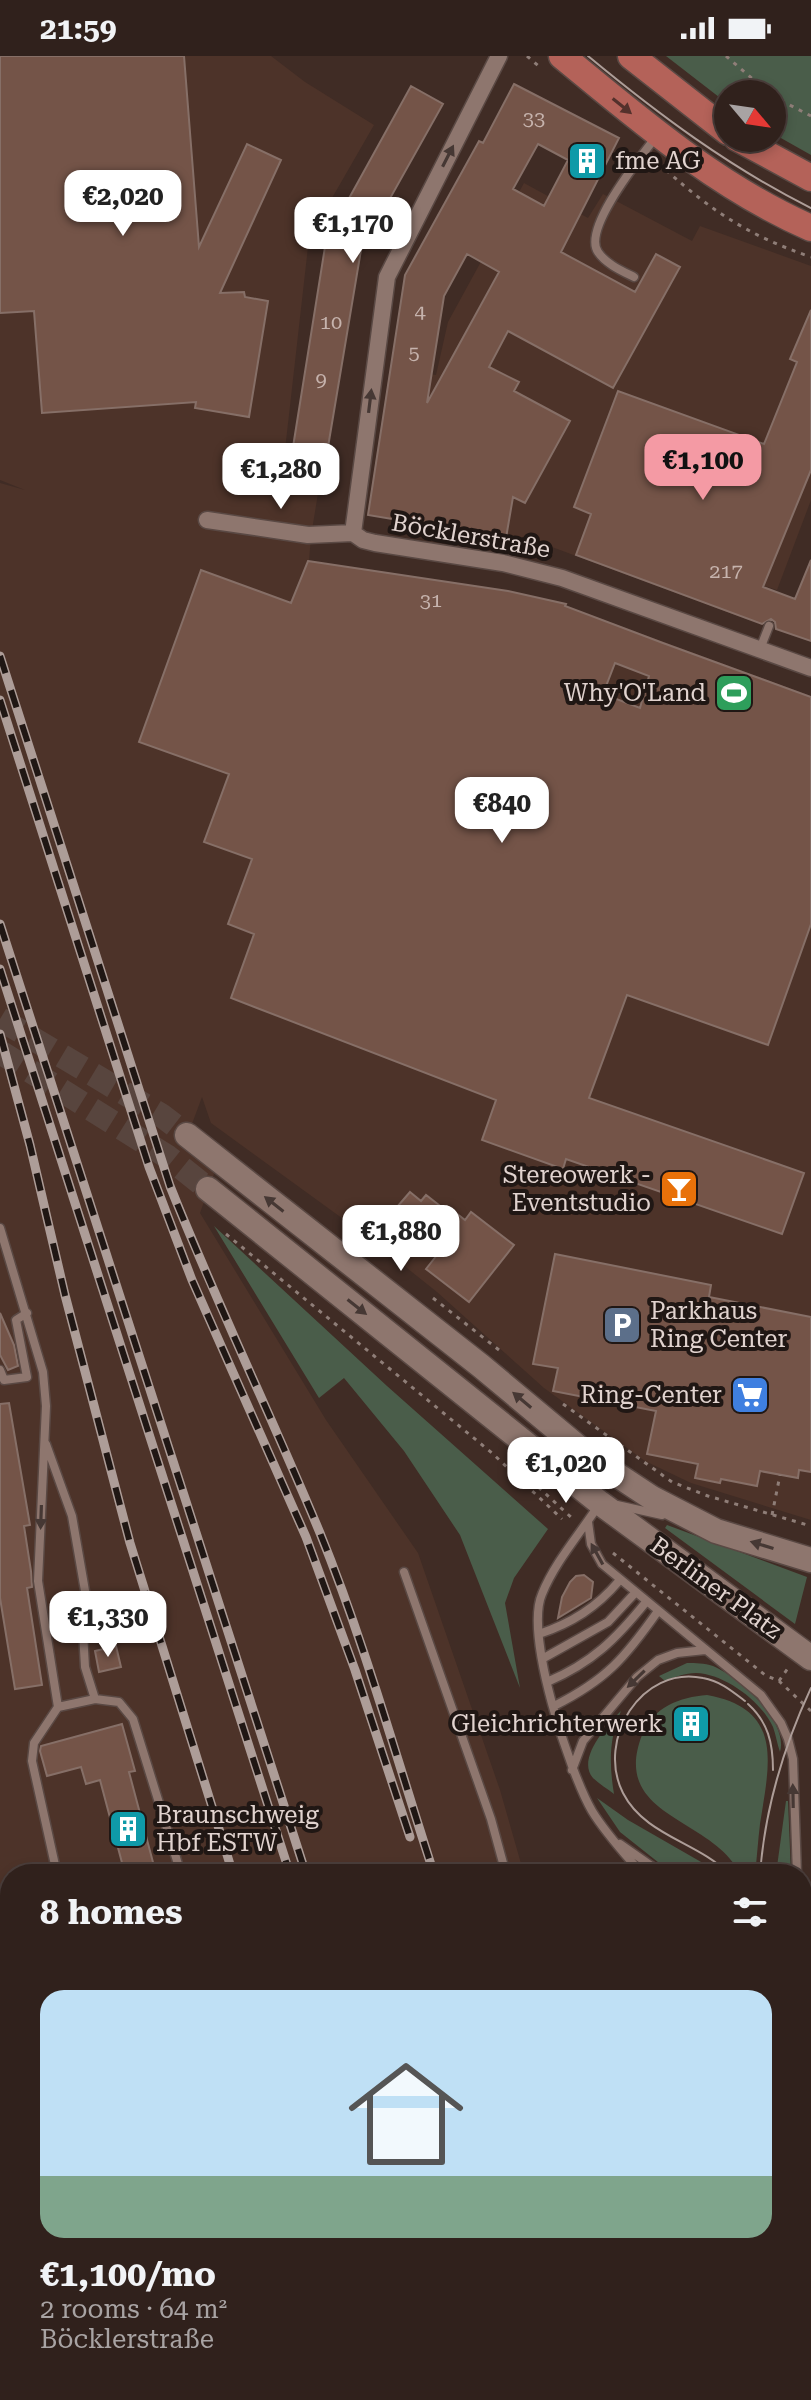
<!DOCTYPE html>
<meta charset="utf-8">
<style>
:root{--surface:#30211c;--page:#3c2e29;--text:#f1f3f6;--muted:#a8a3a3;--line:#4b3e3b;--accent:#f49aa4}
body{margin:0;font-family:"Roboto Serif",serif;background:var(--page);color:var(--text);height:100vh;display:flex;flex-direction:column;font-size:30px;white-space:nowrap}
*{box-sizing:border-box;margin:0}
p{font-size:26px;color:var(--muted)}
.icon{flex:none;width:44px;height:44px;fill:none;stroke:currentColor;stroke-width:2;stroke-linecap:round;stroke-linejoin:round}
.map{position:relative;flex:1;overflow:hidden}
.side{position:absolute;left:0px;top:1808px;width:812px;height:536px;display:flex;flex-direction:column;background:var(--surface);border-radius:32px 32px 0 0;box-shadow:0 4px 12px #0003,0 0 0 2px var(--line)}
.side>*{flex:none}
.needle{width:52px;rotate:119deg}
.fabs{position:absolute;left:714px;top:24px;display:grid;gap:16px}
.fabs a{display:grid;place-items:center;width:72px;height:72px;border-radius:50%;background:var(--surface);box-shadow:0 4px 12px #0003,0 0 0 2px var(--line);font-size:40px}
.price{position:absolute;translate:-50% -68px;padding:0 18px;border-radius:16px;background:#fff;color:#222;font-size:26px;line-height:52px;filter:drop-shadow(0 2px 4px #0008)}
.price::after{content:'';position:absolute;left:50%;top:48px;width:24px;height:18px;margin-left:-12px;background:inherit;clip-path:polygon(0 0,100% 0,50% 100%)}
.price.on{background:var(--accent);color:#111}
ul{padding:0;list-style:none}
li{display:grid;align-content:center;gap:16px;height:424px;padding:0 40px}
li span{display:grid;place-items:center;height:248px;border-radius:24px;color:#555}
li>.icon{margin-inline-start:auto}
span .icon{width:144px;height:144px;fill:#fffc;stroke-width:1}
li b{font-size:34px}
h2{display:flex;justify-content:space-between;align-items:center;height:96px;padding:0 40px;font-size:34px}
.status{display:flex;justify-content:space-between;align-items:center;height:56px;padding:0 40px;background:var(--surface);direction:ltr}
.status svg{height:22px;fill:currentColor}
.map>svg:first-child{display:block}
.built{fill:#4d3329}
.green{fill:#4a5d4a}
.building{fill:#745448;stroke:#866f67;stroke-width:2;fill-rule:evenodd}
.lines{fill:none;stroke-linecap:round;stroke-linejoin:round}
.secondary-tunnel{stroke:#58453e;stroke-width:24;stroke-dasharray:24 12;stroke-linecap:butt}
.lane-casing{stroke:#5a4944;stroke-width:11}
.street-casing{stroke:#5a4944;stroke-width:19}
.secondary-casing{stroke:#5a4944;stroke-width:27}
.primary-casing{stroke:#5a4944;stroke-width:29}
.path{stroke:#8f7e78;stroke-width:3;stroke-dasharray:4 6;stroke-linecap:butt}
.lane{stroke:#8e766e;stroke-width:8}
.street{stroke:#8e766e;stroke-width:16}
.secondary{stroke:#8e766e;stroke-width:24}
.primary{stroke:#b46259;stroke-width:26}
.tram{stroke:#ad9d98;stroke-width:2}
.rail-casing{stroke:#ad9d98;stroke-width:9}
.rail{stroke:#201714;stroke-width:6;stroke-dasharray:18;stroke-linecap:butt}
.oneway{fill:#54312c}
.oneway2{fill:#463834}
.labels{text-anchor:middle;stroke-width:8;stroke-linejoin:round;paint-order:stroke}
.number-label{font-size:20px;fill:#c6b3ad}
.poi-label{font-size:24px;fill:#e1d3cf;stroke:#201714;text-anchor:end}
.street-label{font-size:24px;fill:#e1d3cf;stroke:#201714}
</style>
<div class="status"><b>21:59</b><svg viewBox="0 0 49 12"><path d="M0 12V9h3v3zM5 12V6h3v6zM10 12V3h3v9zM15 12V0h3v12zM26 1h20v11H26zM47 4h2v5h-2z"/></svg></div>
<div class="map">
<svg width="811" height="2344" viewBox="0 0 811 2344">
<rect width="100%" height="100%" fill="#402c25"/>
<path class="built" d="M0,0H271L305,26L374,69L309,182L285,394L324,401L311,480L309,505L504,534L552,545L811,640V1464L691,1427L645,1405L544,1332L437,1236L368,1181L211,1067L202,1041L183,1092L215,1115L200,1157L326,1364L418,1497L500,1734L524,1818H10V2334H674L677,2344H0V427L25,434L0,424Z
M524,127L588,162L603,138L692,185L700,170L811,210V444L777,534L759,528L746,563L552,491L367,459L390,312L436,319L448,266Z"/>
<path class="green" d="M666,0H811V99L772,77V38H728V48Z
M214,1170L387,1330L548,1473L514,1522L505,1547L520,1632L460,1479L404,1395L344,1322L319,1342Z
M667,1469L807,1521L795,1568L665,1472Z
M687,1607C696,1607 704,1607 713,1610C739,1621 789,1665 780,1696C777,1688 776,1679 773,1671C761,1645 725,1618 696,1617C685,1617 675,1621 665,1625L659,1620Z
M707,1639C785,1653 769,1709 760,1768C758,1784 757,1801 755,1818H740C713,1761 610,1762 642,1679C653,1651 680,1641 707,1639Z
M621,1655C609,1682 609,1708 614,1738C608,1733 599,1728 593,1722C576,1703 608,1668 621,1655Z
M597,1742L628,1764L722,1818H673L620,1776Z
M786,1745H788L791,1818H776Z"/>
<path class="building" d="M0,0H184L199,191L247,88L281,104L220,237L244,236L245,241L268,245L249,361L195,352L196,346L42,357L34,255L0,257Z
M514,28L619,82L561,196L635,236L656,198L680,211L613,332L508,275L489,311L519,326L514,335L570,365L525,447L513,441L506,482L368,459L405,219L479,85L483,87ZM538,88L568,104L544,150L513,133ZM467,198L499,216L427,347L444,240Z
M411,30L443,48L361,194L327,397L293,391L328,172L325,171L336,151L342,155Z
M811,254V414L763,531L795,543L811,504V585L776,573L775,566L771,563L762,568L576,499L591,458L574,451L618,335L764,388L797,306L790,303Z
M308,505L508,535L566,548L565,550L663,587L811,641V868L768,989L627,939L589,1042L804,1117L782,1178L566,1103L563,1113L482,1084L496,1044L231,942L254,878L228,868L252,803L204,786L229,718L139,686L201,514L291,547ZM615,607L649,620L640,652L603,638Z
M410,1136L421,1145L426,1139L444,1153L447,1150L465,1164L471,1156L514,1189L469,1246L426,1213L437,1199L400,1169L402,1168L391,1158Z
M555,1198L711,1229L709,1241L811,1261V1416L799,1414L798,1422L760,1415L757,1430L721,1423L720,1427L695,1422L698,1408L647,1398L656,1355L553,1335L558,1312L533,1308Z
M0,1257L14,1289L18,1310L8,1314L0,1299Z
M9,1347L30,1469L24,1470L31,1515L32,1531L27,1532L42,1629L15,1633L0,1542V1348Z
M584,1519L593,1526L591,1542L558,1562L562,1541L570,1526L576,1520Z
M116,1590L121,1611L99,1616L95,1595Z
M122,1668L135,1715L129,1716L154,1810L125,1818L100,1724L86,1728L81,1711L47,1720L40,1695L41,1690Z"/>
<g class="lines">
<path class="secondary-tunnel" d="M0,963L161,1059L187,1079
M0,996L168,1101L208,1133"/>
<defs>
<path id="lane" d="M634,221C622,215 606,208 598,196C582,173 640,102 655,82
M760,593L769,570
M0,1172L43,1316L46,1350L38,1525L58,1651
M0,1314L4,1324L27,1321L16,1264L27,1257
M46,1388L72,1460L88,1552L83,1576L85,1611L95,1643
M592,1408L598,1438
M617,1449L662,1459
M598,1450C579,1479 555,1506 542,1538C524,1579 570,1717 592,1755C606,1778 625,1798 642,1818
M588,1466L591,1488L602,1508L761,1639L781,1667L788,1683L793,1703L797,1818
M404,1516L491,1763L506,1818
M539,1578C572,1567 597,1551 619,1525
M542,1603L608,1566L635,1537
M547,1626C592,1607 616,1583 646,1546
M554,1650C606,1624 625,1602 658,1555
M572,1714L583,1685L637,1621L658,1604L677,1597L705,1594
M620,1788L663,1818
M57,1818L32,1705L34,1687L58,1651L95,1643L119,1646L133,1663L178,1808V1818
M802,1877L811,1925
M802,2196L811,2221
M667,2334L670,2344"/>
<path id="street" d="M207,464L308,479L353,477L363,484L375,487L503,507L562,522L811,612
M353,477L387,221L499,0"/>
<path id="secondary" d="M187,1079L481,1310L590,1401L652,1442L716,1475L811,1504
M208,1133L600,1447L811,1602"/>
<path id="primary" d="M562,0C640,64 717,131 811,172
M631,0L728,76
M737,82L811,122"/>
</defs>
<use href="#lane" class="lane-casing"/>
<use href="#street" class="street-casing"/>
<use href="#secondary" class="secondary-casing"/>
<use href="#primary" class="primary-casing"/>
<path class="path" d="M527,0L542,13
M726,0L770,38
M772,40L811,60
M666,114C714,157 750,180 811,201
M226,1178L492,1397L562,1463
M433,1242L499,1294
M563,1348L672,1426L708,1440L811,1470
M509,1404L574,1464
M772,1459L780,1419
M613,1497L765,1619L779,1625L811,1655
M779,1625L788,1612
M0,1847L10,1845
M802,1956L803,1957
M802,2330H811
M563,2334L567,2344
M622,2334L625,2344"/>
<use href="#lane" class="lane"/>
<use href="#street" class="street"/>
<use href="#secondary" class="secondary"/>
<use href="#primary" class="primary"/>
<path class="tram" d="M588,0C658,58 729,111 811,152
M748,1648C768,1666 773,1687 773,1714
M729,1818C698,1786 645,1780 623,1737C596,1684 641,1609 703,1622C720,1625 732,1635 745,1645
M760,1818C765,1751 783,1692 811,1632"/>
<defs>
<path id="rail" d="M0,600L170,1130C217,1248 272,1361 320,1477C365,1588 397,1704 434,1818
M0,644L149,1111L192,1224L306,1481L355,1614L410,1781
M0,868L306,1818
M0,913L290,1818
M0,978L30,1089L65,1239L130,1487L233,1818
M399,2334L402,2344
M457,2334L460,2344
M471,2334L474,2344
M600,2334L603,2344"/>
</defs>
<use href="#rail" class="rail-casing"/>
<use href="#rail" class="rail"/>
</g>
<defs><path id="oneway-solid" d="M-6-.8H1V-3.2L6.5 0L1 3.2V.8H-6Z" transform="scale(2)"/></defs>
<use class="oneway" href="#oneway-solid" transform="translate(622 50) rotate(39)"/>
<g class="oneway2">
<use href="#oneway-solid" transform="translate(448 100) rotate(-63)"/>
<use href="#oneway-solid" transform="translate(370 345) rotate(-83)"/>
<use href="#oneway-solid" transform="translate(274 1148) rotate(-142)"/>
<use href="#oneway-solid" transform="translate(357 1251) rotate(38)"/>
<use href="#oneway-solid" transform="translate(522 1344) rotate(-140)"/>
<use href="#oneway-solid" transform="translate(41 1461) rotate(92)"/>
<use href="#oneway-solid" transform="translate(762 1489) rotate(-163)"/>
<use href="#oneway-solid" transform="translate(597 1498) rotate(-119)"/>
<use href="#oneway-solid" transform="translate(636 1623) rotate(136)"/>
<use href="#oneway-solid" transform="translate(793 1740) rotate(-91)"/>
</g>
<defs>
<symbol id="building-square" viewBox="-11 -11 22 22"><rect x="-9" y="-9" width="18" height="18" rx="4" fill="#0f9aa8" stroke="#201714"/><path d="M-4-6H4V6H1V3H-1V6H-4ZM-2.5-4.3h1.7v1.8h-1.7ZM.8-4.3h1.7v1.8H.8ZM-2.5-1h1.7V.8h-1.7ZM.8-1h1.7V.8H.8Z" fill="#fff"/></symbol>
<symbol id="stadium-square" viewBox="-11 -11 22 22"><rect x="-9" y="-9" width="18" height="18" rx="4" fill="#2e9e5b" stroke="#201714"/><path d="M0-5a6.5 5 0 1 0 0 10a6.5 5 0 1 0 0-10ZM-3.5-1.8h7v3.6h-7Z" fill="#fff"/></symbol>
<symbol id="bar-square" viewBox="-11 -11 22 22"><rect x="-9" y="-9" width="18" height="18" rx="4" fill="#e8710a" stroke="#201714"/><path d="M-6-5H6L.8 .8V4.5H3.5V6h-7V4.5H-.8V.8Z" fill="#fff"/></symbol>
<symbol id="parking-square" viewBox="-11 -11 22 22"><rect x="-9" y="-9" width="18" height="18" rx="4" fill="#5c6f8a" stroke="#201714"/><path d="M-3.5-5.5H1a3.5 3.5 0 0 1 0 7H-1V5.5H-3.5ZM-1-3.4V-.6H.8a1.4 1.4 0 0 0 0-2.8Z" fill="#fff"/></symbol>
<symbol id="supermarket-square" viewBox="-11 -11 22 22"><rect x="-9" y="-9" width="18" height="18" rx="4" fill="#3f7fe0" stroke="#201714"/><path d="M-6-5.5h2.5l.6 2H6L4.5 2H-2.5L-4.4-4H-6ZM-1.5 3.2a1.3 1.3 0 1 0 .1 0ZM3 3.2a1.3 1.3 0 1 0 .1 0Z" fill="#fff"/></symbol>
</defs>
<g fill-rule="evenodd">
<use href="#building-square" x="565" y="83" width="44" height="44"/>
<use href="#stadium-square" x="712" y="615" width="44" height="44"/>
<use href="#bar-square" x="657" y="1111" width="44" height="44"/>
<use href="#parking-square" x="600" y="1247" width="44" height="44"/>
<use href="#supermarket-square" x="728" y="1317" width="44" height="44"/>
<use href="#building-square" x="669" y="1646" width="44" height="44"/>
<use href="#building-square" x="106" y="1751" width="44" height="44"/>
</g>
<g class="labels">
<g class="number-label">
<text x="534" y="69">33</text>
<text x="420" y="262">4</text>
<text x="331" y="273">10</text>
<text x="414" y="303">5</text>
<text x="321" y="330">9</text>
<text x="726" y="522">217</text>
<text x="431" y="551">31</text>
</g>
<g class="poi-label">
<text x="615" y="113" text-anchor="start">fme AG</text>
<text x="706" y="645">Why'O'Land</text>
<text x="651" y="1127">Stereowerk -<tspan x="651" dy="28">Eventstudio</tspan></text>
<text x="650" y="1263" text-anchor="start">Parkhaus<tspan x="650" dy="28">Ring Center</tspan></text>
<text x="722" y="1347">Ring-Center</text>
<text x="663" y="1676">Gleichrichterwerk</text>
<text x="156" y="1767" text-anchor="start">Braunschweig<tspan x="156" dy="28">Hbf ESTW</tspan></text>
</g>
<g class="street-label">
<text transform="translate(471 480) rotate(10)" y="8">Böcklerstraße</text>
<text transform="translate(716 1532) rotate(36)" y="8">Berliner Platz</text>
</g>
</g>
</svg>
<div class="fabs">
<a><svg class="needle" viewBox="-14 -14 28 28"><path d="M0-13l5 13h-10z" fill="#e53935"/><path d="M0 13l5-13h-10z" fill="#a8a3a3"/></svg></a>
</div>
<b class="price" style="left:123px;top:182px">€2,020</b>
<b class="price" style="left:353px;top:209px">€1,170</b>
<b class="price on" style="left:703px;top:446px">€1,100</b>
<b class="price" style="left:281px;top:455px">€1,280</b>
<b class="price" style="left:502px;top:789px">€840</b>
<b class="price" style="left:401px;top:1217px">€1,880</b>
<b class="price" style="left:566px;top:1449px">€1,020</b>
<b class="price" style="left:108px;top:1603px">€1,330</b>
<section class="side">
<h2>8 homes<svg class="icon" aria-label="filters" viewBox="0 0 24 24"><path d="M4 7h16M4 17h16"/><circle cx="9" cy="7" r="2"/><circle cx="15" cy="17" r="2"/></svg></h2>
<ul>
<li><span style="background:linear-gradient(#bfe0f5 75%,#7fa58c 0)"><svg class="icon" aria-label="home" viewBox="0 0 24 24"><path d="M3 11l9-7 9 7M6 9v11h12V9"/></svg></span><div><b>€1,100/mo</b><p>2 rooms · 64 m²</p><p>Böcklerstraße</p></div></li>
</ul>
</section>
</div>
